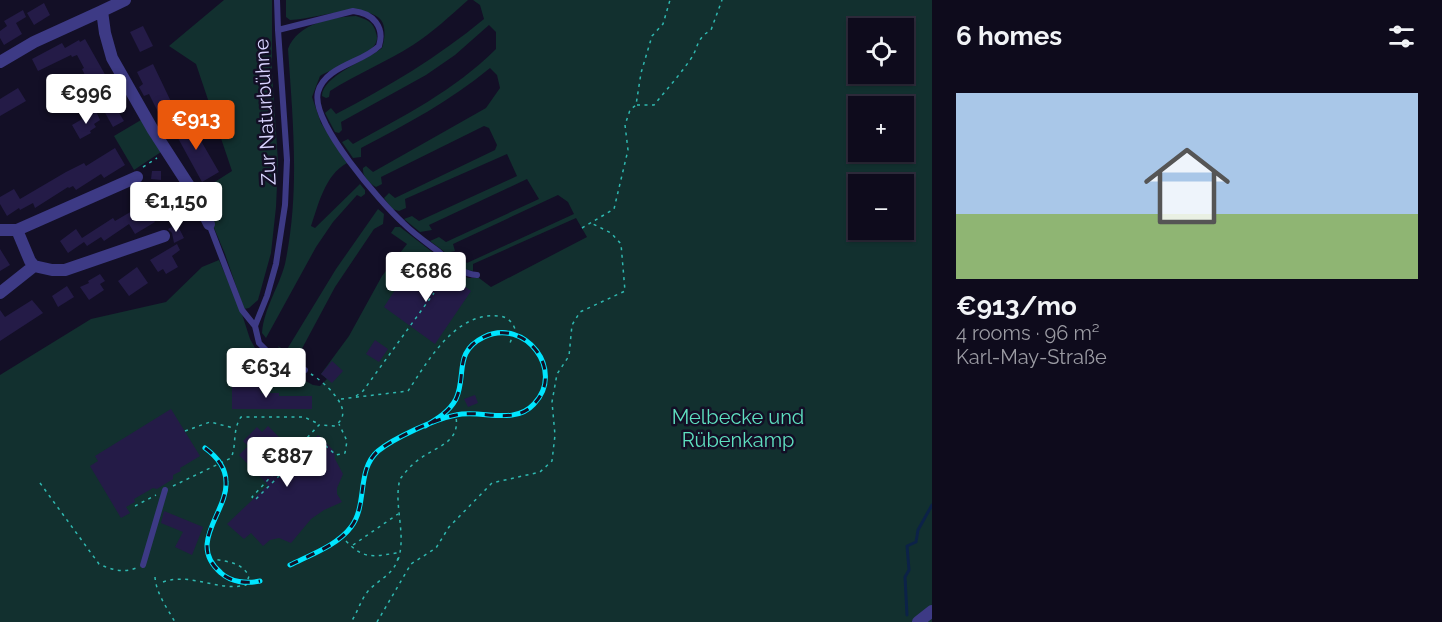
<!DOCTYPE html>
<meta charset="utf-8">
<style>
:root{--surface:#0e0b1c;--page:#171425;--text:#f1f3f6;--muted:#9b9ba3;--line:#2e2b3b;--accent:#ea580c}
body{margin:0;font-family:Raleway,sans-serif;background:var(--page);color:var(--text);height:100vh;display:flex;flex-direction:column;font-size:22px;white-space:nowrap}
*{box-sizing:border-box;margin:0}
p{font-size:20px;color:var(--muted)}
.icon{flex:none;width:33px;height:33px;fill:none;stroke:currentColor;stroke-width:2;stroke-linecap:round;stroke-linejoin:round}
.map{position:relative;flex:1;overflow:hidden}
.side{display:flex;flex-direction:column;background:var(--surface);width:510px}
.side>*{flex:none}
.buttons{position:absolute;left:848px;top:18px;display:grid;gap:12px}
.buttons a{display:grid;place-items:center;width:66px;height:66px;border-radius:0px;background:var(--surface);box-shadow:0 2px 4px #0004,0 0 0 2px var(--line);font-size:30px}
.price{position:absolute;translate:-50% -51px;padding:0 14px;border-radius:6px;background:#fff;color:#222;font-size:20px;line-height:39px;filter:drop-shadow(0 2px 3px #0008)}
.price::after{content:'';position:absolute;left:50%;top:36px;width:18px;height:14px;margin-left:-9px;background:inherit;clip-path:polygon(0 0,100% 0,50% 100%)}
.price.selected{background:var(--accent);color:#fff}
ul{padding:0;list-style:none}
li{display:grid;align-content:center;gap:12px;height:318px;padding:0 24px}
li span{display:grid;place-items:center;height:186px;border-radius:0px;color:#555}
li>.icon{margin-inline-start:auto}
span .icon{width:108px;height:108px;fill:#fffc;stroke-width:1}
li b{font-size:26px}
h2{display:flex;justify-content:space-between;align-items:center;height:72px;padding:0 24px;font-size:26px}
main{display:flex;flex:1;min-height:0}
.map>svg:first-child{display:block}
.green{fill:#12302f;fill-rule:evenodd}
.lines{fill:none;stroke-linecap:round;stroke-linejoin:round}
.stream{stroke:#0c2248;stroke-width:3}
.building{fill:#241b47}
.path{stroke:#2fb8b0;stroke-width:1.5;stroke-dasharray:3 4.5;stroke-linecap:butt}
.service{stroke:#3d3a85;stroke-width:6}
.minor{stroke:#3d3a85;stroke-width:12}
.rail-casing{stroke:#00e5ff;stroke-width:5}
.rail{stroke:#130f26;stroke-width:3;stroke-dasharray:9;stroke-linecap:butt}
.labels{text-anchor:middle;stroke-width:5;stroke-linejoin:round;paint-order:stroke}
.street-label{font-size:20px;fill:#d9d4ff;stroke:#130f26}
.park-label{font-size:20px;fill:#5fe0c0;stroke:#130f26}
</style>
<main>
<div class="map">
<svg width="932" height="622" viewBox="0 0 932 622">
<rect width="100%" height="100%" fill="#130f26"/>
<path class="green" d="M224,0H272V71L278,162L276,207L271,253L258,300L249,308L244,309L225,254L199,192L232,171L196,64L169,46Z
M286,0H468C450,16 433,32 413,45C386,62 357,74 330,91L329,97L326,98L322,96C322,76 367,60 382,48C385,39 386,27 381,20C362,0 315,20 290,20L286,17Z
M473,0H932V622H0V375L91,319L166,302L202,267L219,260L241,311L250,339L260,357L313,385L320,386L327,379L321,374L349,336L382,276L407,244L391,233L395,227H400L458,272L468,278H479L491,287L587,237L576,218L473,264V271L464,269L454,261L460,258L467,263L574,214L568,202L558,195L453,244L455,251L446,253L430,241L439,237L446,242L539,199L527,179L429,225L432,230L420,232L404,219L412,216L419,221L517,176L507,154L405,199L406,208L399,211L392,209L384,198L389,193L395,198L495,150L497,145L489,128L484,126L381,177L382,184L376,187C369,183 362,176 363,168L366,166L373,172L486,108L500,88L497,75L490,68C450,101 407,124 361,148V157L353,158L342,142L348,139L353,144C404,116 455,90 496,49V32L489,25L455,55L426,75L341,122L342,130L339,133L335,132L325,113L331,108L336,114C388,87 438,57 484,19L480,5ZM858,28H903V74H858ZM858,106H903V152H858ZM858,184H903V230H858Z
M356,16C366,19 374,22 376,33C378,38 377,42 374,46C366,56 332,69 320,76L312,97L321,123L347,163C325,175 319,203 311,226L315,228L360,184L365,190V194L361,197L357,195L333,222L316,247L266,338L262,333C264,308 279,287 285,264C300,192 293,122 288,49C297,24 331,17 356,16Z
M141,120L161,152L134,170L114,136Z
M378,209L384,214L383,224L374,229L335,287L298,356L302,360L291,362L282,356L278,346L286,351L336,269Z"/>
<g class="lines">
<path class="stream" d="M907,615L905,577L909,570L907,546L916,542L918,530L932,505"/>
</g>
<path class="building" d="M44,3L50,15L34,25L27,13Z
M23,10L26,17L16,23L22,34L4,45L0,38V31L7,26L4,21Z
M143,26L153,46L140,52L130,32Z
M85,39L107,78L61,107L52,93L69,82L73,88L87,79L82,69L84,68L77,55L72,57L71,55L38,71L32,59L62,43L65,48L79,40L80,42Z
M153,64L175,110L168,114L171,119L163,122L149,94L144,96L139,87L143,84L137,72Z
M18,88L26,101L0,116V99Z
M114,105L124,121L113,127L104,111Z
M96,111L100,120L94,124L96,127L90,131L91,133L80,139L72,125Z
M189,120L219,172L202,182L173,129Z
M115,148L125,165L104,178L101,174L76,190L73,186L69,188L68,187L35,208L33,203L20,210L19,208L7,216L0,204V197L14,189L20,199L66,172L84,163L86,166Z
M152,171H161V180L151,179Z
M168,193L173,201L181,195L188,205L170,217L158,199Z
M144,204L155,222L135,234L129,224L104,241L101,237L87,246L84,242L68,253L60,241L76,229L82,238L113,218L115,221Z
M177,224L184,238L174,243L172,233L168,229Z
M177,244L180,250L172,256L178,267L166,274L163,269L158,272L150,260Z
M0,249L10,265L0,271Z
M411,265L423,274L425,270L454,290L455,289L459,291L463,285L471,291L435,344L384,307Z
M137,267L148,283L129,296L118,281Z
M100,274L105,281L100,284L104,290L89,300L80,287L89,283L88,281Z
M67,286L74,297L58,307L52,296Z
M32,300L43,313L0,341V310L5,317Z
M375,340L388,349L379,362L366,354Z
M332,361L343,371L332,383L321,374Z
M232,384H261V393H279V396H312V409H232Z
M475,395L478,403L468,407L464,399Z
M171,409L200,456L180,468L181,471L173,475V479L157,489L153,488L134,499L135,502L126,507L130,513L121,518L90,466L98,461L95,456Z
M268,426L280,438L274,444L292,462L318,435L334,451L335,459L343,474L337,488V494L342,502L324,510L311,519L291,543L279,538L270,540L263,546L251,533L244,539L227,524L268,485L239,455L248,446L243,441L257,427L262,432Z
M164,511L203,527L192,555L175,547L183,532L161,523Z"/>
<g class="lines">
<path class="path" d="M637,105H654C666,90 679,76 690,60C699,48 695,39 711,30L722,0
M143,167L157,158
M582,228L614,209L628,150L625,125L630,110L636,105L641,73L652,36L663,24L670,0
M311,374C324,382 359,412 334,426L319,425L252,497L255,500L317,438L336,455L345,453L347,441L339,424
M356,396L363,391L434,293
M341,399L408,391C428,361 455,312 498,316C506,316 512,321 515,329L509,346
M185,431L210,422L234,428
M40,483L99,564C111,570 124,573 136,568
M173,486L231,458C237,445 232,430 241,417H304L319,424
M135,506L156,495
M346,541C363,559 372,557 396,553L398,558C394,574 381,578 370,589C361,598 358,612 351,622
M353,545L398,514
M398,560C407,534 393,505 400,479C406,471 413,463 421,458C438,446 460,442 456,417
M155,577C156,593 167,608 175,622
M163,582C191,572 218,592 246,585L249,576C241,562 228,562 214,559
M377,622L411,564L436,548L449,527L492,483L540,472L552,461L555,435L552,402L557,374L569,356L572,325L580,312L625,291L621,244L611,233L591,223"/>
<path class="service" d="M277,0L278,30L287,160L285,205L276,264L267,296L255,326L259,343L267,351L288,367L305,370
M278,30L353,11C373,13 385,27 379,46C362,63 325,66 318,92C310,122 381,203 403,223C414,234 427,243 439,252C451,262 460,274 477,275
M209,224L242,310L255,326
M143,565L165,490"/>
<path class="minor" d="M125,0L102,11L105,33L112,58L153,130L195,195L209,224
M0,62L34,42L102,11
M0,230H17L137,177
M17,230L30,261L34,266
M0,293L34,266L52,270H65L164,236
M918,622L932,611"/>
<defs>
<path id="rail" d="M205,448C216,456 226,468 226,482C228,512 186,543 221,573C231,582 246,584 260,581
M290,565C310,555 338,545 351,527C368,505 356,470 378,451C394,438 435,419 456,415C481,409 514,426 534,404C566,371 525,317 484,337C453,352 467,375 456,399C449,412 437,419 425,426"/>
</defs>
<use href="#rail" class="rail-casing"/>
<use href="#rail" class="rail"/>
</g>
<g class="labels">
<g class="street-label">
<text transform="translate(265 112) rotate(-93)" y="7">Zur Naturbühne</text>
</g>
<g class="park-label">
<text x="738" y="424">Melbecke und<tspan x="738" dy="23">Rübenkamp</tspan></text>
</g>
</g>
</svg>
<div class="buttons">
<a><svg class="icon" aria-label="locate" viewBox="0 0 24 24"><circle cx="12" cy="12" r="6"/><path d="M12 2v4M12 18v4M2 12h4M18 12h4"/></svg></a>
<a>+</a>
<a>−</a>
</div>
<b class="price" style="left:86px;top:125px">€996</b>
<b class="price selected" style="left:196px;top:151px">€913</b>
<b class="price" style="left:176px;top:233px">€1,150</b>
<b class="price" style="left:426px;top:303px">€686</b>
<b class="price" style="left:266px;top:399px">€634</b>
<b class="price" style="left:287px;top:488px">€887</b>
</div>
<section class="side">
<h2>6 homes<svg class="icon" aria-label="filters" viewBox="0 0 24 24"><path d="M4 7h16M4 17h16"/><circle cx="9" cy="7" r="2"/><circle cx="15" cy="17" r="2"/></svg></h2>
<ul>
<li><span style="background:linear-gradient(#a9c7e8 65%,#8fb573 0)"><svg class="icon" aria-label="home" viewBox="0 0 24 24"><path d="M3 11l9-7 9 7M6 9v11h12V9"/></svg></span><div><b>€913/mo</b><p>4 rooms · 96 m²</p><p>Karl-May-Straße</p></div></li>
</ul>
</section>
</main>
